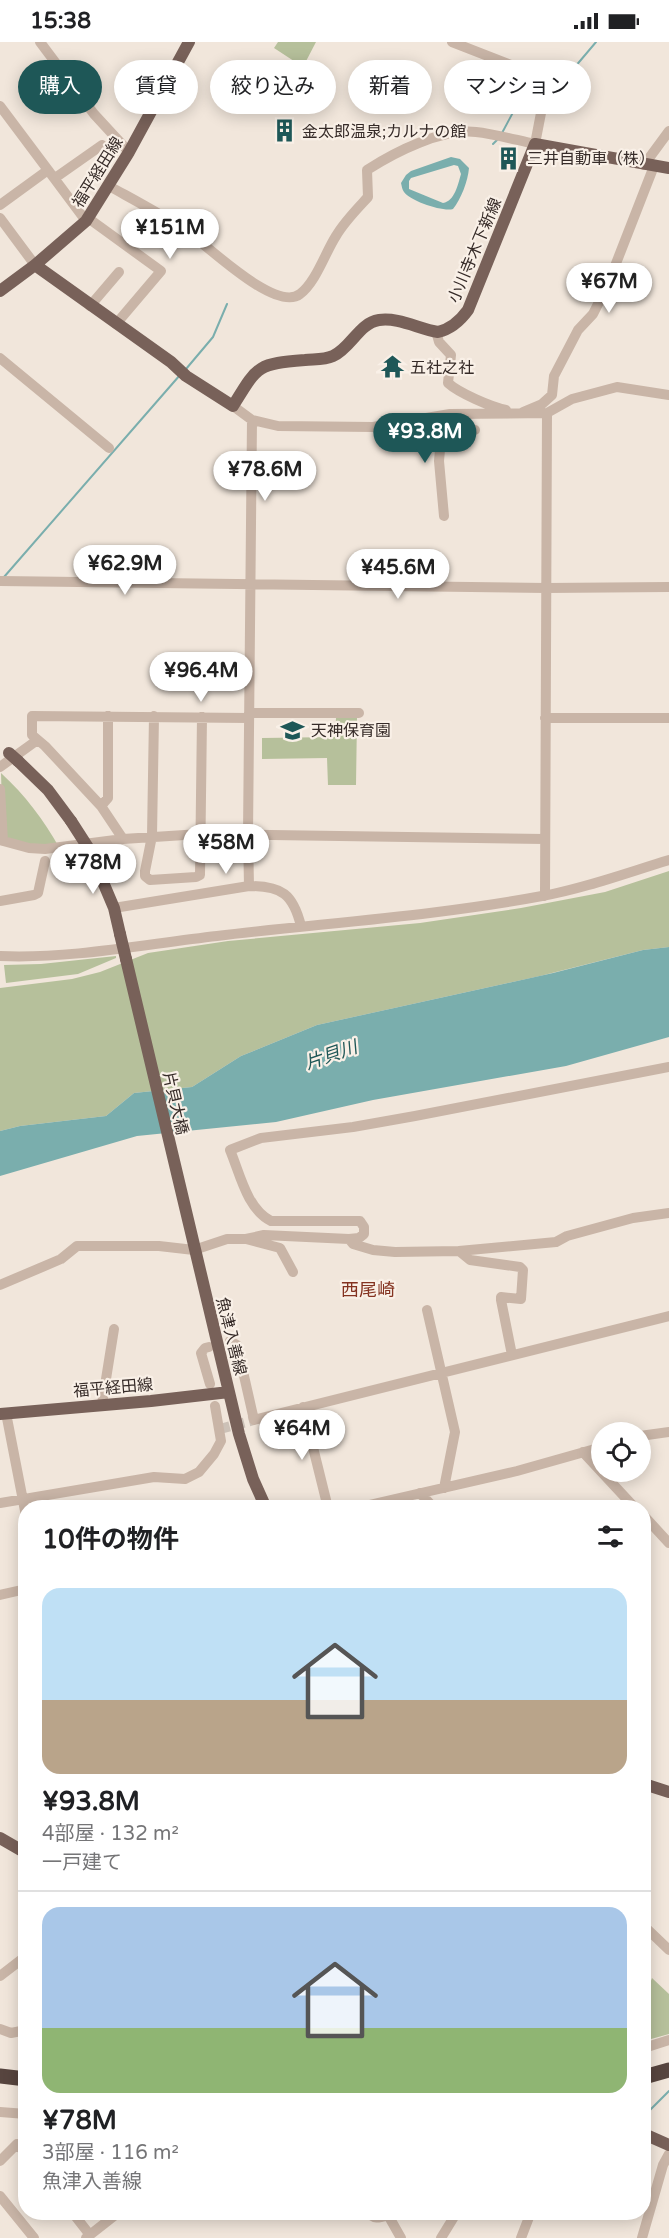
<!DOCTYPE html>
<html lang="ja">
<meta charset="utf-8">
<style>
:root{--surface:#fff;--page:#f2f2f2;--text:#202124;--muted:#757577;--line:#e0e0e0;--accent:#1e5757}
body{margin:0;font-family:"Varela Round","Noto Sans JP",sans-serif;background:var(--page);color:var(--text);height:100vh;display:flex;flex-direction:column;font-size:22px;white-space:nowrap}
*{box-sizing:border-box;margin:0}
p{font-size:20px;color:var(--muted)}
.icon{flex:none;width:33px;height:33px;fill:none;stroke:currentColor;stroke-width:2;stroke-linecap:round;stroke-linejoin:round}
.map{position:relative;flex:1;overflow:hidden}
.details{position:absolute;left:18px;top:1458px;width:633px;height:720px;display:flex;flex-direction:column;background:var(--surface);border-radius:24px;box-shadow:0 3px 15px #0003}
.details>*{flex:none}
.top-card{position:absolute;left:18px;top:18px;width:633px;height:54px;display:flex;gap:12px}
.fabs{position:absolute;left:591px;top:1380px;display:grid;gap:12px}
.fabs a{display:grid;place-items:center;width:60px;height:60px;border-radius:50%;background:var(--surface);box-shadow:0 3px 15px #0003;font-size:30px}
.price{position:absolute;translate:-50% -51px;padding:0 14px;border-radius:21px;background:#fff;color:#222;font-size:20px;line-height:39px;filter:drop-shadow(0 2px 3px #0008)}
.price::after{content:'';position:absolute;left:50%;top:36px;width:18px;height:14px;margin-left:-9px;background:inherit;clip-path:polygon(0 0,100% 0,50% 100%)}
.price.selected{background:var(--accent);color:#fff}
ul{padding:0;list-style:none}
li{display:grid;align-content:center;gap:12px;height:318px;padding:0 24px}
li+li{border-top:2px solid var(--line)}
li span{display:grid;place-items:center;height:186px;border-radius:18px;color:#555}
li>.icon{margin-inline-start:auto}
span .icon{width:108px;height:108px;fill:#fffc;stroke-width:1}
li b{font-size:26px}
h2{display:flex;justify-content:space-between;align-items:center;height:72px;padding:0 24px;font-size:26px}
.pill{padding:0 21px;border-radius:27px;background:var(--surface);box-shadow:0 3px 15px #0003;font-size:21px;line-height:54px}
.pill.selected{background:var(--accent);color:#fff}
.status{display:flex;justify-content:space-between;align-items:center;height:42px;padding:0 30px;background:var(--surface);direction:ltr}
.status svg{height:16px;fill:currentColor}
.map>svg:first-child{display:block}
.green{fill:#b6c09b}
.water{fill:#7aaead;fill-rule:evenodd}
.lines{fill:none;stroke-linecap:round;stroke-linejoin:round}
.stream{stroke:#7aaead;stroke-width:2}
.minor-tunnel{stroke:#ccc1b7;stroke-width:10;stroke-dasharray:10 5;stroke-linecap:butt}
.minor{stroke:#c9b5a7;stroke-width:10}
.major{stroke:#786159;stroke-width:12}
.highway{stroke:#57453f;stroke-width:15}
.major-bridge{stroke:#786159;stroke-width:12}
.labels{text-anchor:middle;stroke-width:4.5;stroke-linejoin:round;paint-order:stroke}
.poi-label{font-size:16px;fill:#362b28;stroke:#f9f0e7;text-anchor:start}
.street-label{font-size:16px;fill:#362b28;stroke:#f9f0e7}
.water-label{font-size:18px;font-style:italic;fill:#1e5757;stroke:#f9f0e7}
.neighbourhood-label{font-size:18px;fill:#843321;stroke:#f9f0e7}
</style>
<div class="status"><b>15:38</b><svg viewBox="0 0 49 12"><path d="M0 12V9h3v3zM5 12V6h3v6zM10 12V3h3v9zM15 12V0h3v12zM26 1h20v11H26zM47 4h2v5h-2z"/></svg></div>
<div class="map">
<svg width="669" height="2196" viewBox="0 0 669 2196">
<rect width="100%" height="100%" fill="#f1e6db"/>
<path class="green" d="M278,0H316L303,25L274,6Z
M336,676H357L356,743H328L327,716L262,717V696L335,695Z
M1,731C25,753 44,778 60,807L3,799Z
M669,829V905L643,908L540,934L317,983L241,1014L192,1045L134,1051L106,1074L20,1084L0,1089V946L72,937L100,930L148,911L228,899L420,881L521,866L605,850Z
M116,914V916L78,932L6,941L4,923L41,922Z
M298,1370L303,1377L309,1401L288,1406L279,1375Z
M652,1936L669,1952V1992L644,1999V1958Z"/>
<path class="water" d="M451,115L460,117L469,126C468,139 461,157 453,167C443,170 410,159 404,150C402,147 402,145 401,141L406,133L411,129ZM454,123L458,124L461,132C458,142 455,159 443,161L409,147V139L411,136Z
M669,905V995L566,1024L373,1058L276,1080L137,1094L0,1134V1089L20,1084L106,1074L134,1051L192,1045L241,1014L317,983L553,931L643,908Z"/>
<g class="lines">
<path class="stream" d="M544,56L547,58L596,0
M502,91L526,46L532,49
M493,102L497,98
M186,327L213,295L227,262
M4,535L180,333
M644,2068L648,2070L669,2049"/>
<path class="minor-tunnel" d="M220,1387L254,1378"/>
<path class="minor" d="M40,0L94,72L129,110
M0,64L48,128
M644,123L669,89
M55,136L102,103
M109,144C136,159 163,173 188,190C208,204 276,271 300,252C316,240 325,211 336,194C344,180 357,167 368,155L367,128C395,110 442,86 476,90C495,92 516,98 535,102L541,71L540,56L532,42L516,25L452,0
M0,163L48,128L86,179
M0,176L35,223
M88,176L161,229L116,282
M90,264L119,230
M436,289L439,300L451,313L448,341C459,351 491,365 506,368
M0,316L109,406
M233,364L252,378L278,384L373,385L450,372L547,371L572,357L617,345L669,353
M523,370L542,362L552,353L554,334L578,288L593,272L608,242L654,124
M417,378L419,384L442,385L439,419L444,474
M442,385L475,388
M0,539L546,546L669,545
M249,671H359
M154,674L152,794L145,829V834L150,838L196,835L200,833L202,675
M545,676H669
M0,725L36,699
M0,747L3,799
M101,764L108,756V674
M123,797L101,764L45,704L32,693V674L249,676
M0,798L29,806L45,807L123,797L200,792L544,797
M249,844L248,792L252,378
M545,854L547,371
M0,859L34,853L38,851L45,819
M114,866L249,844C282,844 293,852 301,884
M0,914C73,917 145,902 217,894C325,881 435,874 542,854C583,847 629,830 669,818
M246,1197L280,1206L293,1230
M349,1197L359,1196L364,1192V1185L360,1179H271C247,1167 240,1132 230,1108L261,1096L353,1085L415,1074L669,1025
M459,1209L556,1200L567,1194L633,1176L669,1171
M0,1243L61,1217L77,1204H159L194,1208L227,1197H246L264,1193L349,1197L353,1202L373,1208L395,1210L459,1209L470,1218L520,1225L523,1228L521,1257L501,1255V1258L512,1313
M427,1268L455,1390L444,1446
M230,1299L237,1303L254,1378L669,1274
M209,1305L205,1306L201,1311L210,1342
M102,1362L114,1287
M303,1365L328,1466
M6,1371L26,1474
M640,1394L669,1390
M583,1410L635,1466
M420,1451L434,1466
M0,1461L154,1435L185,1437L199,1430L214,1412L221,1399L215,1364
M184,1466L185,1463
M356,1466L517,1429L602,1405
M644,1474L669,1501
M0,1553L26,1547
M644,1884L669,1908
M0,1934L26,1914
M0,1987L11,1991L26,1988
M644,2006L669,1998
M0,2070L26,2072
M0,2119L17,2102L26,2112
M0,2154L34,2196
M72,2170L90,2193
M368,2170C374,2178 379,2176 388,2173L401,2196
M86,2196L119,2170
M441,2196L457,2170
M521,2196L531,2170
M642,2196L663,2123L669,2112"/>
<path class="major" d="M35,223L171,320L186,334L233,364C258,323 257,322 305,318C314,317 324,318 333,314C351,306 359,281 379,278C398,275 419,287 438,290C451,287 460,279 468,268L535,102L669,126
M0,249L35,223L86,179L129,110L189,0
M18,719L48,748L71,779
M89,807L114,866L120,892
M126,917L239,1392L253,1437L266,1466
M0,1372L151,1359L229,1350
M644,1742L669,1750
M0,1796L26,1811
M644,2092L669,2103"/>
<path class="highway" d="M0,2034L26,2037
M644,2035L669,2028"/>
<path class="major-bridge" d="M9,711L18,719
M71,779L89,807
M120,892L126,917"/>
</g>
<defs>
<symbol id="building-bare" viewBox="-9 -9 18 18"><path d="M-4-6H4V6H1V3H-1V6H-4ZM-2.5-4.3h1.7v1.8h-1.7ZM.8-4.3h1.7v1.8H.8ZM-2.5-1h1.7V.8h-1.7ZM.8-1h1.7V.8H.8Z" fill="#1e5757" stroke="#f9f0e7" stroke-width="2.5" paint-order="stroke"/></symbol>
<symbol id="temple-bare" viewBox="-9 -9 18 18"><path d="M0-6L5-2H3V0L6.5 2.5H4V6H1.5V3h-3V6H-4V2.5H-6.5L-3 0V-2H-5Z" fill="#1e5757" stroke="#f9f0e7" stroke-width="2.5" paint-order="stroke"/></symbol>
<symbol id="school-bare" viewBox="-9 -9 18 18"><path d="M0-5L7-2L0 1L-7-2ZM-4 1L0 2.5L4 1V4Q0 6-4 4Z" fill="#1e5757" stroke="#f9f0e7" stroke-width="2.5" paint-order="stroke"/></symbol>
</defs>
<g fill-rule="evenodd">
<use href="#building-bare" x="268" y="72" width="33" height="33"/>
<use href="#building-bare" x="492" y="100" width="33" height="33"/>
<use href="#temple-bare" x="376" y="308" width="33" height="33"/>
<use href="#school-bare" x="276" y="672" width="33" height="33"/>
</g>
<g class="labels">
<g class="poi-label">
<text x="302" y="95">金太郎温泉;カルナの館</text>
<text x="527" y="122">三井自動車（株）</text>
<text x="410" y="331">五社之社</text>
<text x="311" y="694">天神保育園</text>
</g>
<g class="street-label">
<text transform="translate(97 130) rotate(-58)" y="6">福平経田線</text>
<text transform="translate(474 208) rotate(-67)" y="6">小川寺木下新線</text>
<text transform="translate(176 1061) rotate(77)" y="6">片貝大橋</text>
<text transform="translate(232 1294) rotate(76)" y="6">魚津入善線</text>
<text transform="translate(113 1345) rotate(-5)" y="6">福平経田線</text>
</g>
<g class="water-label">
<text transform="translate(331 1013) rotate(-19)" y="6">片貝川</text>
</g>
<g class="neighbourhood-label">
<text x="368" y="1254">西尾崎</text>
</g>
</g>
</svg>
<div class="fabs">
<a><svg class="icon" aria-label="locate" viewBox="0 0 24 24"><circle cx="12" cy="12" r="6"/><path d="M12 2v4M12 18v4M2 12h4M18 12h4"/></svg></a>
</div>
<b class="price" style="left:170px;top:218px">¥151M</b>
<b class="price" style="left:609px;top:272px">¥67M</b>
<b class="price selected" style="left:425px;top:422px">¥93.8M</b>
<b class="price" style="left:265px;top:460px">¥78.6M</b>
<b class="price" style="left:125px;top:554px">¥62.9M</b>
<b class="price" style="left:398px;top:558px">¥45.6M</b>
<b class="price" style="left:201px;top:661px">¥96.4M</b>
<b class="price" style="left:226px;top:833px">¥58M</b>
<b class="price" style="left:93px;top:853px">¥78M</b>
<b class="price" style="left:302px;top:1419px">¥64M</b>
<div class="top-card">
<a class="pill selected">購入</a>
<a class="pill">賃貸</a>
<a class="pill">絞り込み</a>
<a class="pill">新着</a>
<a class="pill">マンション</a>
</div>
<section class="details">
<h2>10件の物件<svg class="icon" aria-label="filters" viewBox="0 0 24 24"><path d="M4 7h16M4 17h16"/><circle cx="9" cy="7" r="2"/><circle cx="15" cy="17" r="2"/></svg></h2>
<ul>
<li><span style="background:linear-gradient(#bfe0f5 60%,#b9a48a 0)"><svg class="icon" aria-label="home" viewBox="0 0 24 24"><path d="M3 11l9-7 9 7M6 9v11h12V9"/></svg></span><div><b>¥93.8M</b><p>4部屋 · 132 m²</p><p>一戸建て</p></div></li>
<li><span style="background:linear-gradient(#a9c7e8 65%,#8fb573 0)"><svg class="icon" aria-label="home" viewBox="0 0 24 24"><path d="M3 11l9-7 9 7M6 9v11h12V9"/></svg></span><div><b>¥78M</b><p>3部屋 · 116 m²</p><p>魚津入善線</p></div></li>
</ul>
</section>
</div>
